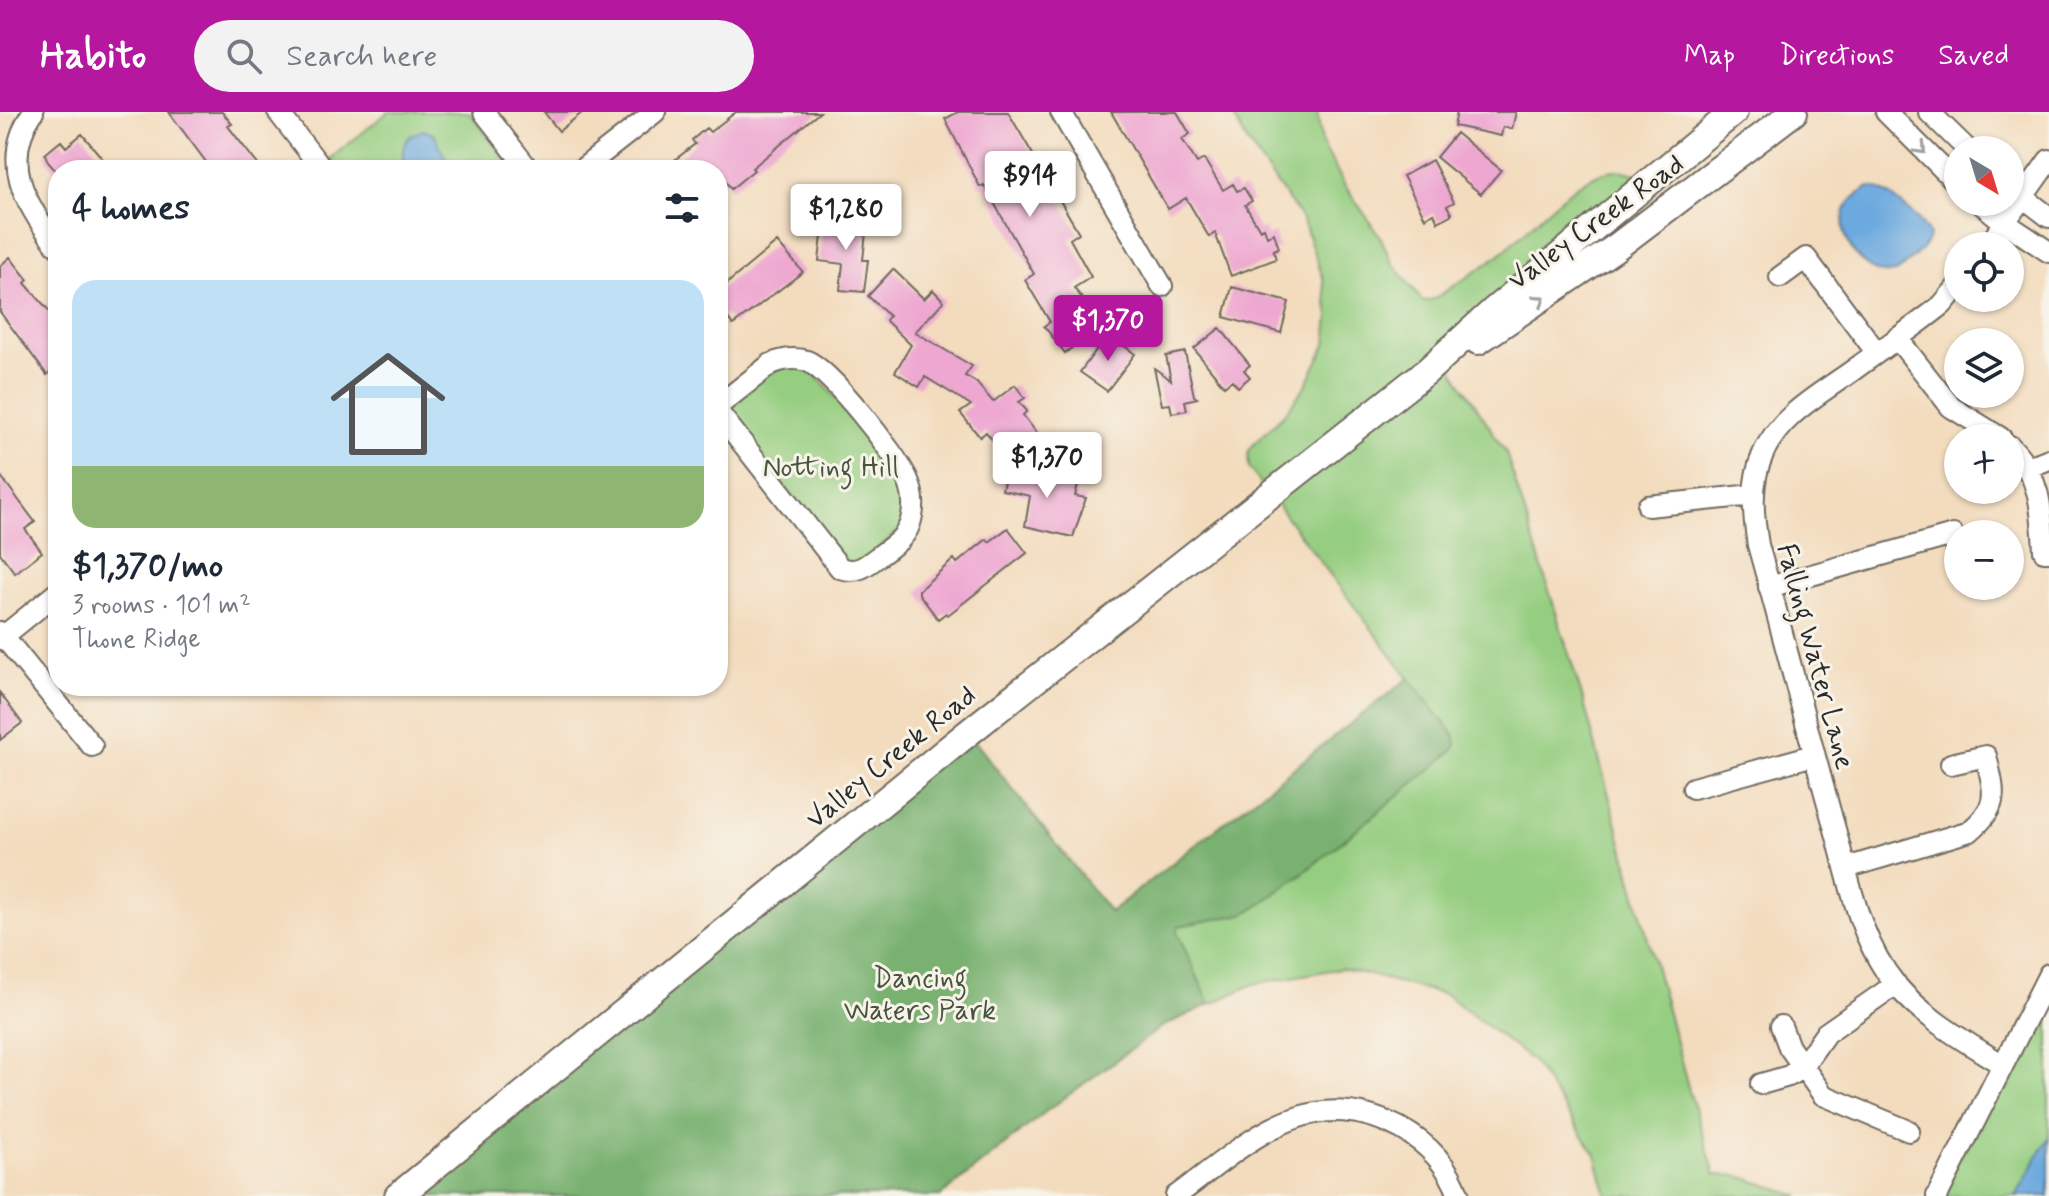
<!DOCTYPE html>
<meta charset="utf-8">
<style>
:root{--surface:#fff;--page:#f2f2f3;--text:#1f2937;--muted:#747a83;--line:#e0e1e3;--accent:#b5179e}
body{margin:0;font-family:Mynerve,sans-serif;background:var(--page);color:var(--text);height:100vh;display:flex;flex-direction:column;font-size:30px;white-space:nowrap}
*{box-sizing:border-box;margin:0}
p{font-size:26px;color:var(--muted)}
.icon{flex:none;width:44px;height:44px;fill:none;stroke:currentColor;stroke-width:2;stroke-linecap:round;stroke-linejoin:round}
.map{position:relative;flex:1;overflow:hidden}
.panel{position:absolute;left:48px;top:48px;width:680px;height:536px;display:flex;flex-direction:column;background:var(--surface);border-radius:32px;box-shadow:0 2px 6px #0004}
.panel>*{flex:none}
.needle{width:52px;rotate:142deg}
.controls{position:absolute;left:1944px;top:24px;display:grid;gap:16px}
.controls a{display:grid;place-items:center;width:80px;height:80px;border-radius:50%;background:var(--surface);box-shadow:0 2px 6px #0004;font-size:40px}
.price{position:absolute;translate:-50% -68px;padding:0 18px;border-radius:8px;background:#fff;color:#222;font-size:26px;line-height:52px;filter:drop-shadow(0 2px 4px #0008)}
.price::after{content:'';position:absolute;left:50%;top:48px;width:24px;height:18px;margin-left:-12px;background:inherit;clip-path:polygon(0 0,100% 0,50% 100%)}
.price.active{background:var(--accent);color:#fff}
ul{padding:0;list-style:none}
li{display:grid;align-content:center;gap:16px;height:424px;padding:0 24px}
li+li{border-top:2px solid var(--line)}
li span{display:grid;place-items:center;height:248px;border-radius:24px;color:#555}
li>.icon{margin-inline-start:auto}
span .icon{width:144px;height:144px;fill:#fffc;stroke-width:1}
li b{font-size:34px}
h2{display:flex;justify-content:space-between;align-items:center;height:96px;padding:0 24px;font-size:34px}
header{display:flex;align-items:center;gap:48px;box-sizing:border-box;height:112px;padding:0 40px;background:var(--accent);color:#fff}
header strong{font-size:38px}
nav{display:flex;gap:44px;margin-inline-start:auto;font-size:28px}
.search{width:560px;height:72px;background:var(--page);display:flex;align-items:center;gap:20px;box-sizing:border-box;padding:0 28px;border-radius:44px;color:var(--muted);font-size:30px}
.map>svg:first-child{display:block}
.green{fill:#96ce81;stroke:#607c56;stroke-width:2}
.forest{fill:#78b16f;stroke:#526e4d;stroke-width:2}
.water{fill:#6ca9de;stroke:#4c6a84;stroke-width:2}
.building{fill:#eea7d1}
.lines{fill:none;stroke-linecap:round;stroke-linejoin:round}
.minor-casing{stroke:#71695e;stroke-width:24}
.major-casing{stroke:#71695e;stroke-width:30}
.minor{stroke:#fff;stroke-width:20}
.major{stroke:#fff;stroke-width:26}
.oneway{stroke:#a0a0a0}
.labels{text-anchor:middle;stroke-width:6;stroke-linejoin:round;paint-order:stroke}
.street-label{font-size:28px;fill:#2b2b2b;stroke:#f7f3e8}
.park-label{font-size:28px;fill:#465440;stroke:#f7f3e8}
</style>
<header>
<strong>Habito</strong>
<div class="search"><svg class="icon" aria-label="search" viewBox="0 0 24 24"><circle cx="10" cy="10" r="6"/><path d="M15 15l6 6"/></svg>Search here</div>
<nav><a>Map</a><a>Directions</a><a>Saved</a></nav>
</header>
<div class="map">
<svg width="2049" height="1084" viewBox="0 0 2049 1084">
<rect width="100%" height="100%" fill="#f7f3e8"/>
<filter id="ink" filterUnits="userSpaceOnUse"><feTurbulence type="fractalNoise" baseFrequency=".0125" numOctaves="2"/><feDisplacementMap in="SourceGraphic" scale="16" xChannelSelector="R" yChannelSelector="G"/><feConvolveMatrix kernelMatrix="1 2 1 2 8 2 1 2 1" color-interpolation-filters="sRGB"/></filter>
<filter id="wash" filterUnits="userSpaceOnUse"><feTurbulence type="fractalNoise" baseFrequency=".006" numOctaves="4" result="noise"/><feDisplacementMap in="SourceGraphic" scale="32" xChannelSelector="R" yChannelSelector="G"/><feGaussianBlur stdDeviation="1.8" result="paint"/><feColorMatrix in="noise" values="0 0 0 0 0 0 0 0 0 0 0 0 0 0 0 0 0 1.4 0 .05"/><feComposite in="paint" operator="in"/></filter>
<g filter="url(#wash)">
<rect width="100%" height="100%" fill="#f3dcbe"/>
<path class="green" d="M388,0H469L514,58H339L330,47Z
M1231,0H1317L1322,31L1345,74L1380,124L1391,149L1422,188L1426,189L1434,187C1456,172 1480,158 1501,141C1532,116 1567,72 1604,60C1616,56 1628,60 1640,63L1447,248L1506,341L1582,584L1688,975L1715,1062L1739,1064L1800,1084H1607L1596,1043L1532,949L1447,883L1342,856L1254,872L1163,914L1045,1000L941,1084L968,621L1110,800L1409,566L1249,356L1248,341L1252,334L1285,301L1306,273L1326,233L1329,204L1323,166L1303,109L1248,31Z
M801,248L902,356L912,406L854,459L718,294L771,252Z
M2049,862V1084H1937Z"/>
<path class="forest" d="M1409,566L1455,624L1456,632L1453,639L1307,758L1255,796L1243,802L1179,814L1177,820L1210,892L1163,914L1045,1000L941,1084H398L968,621L1110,800Z"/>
<path class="water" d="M424,18L435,23L443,42L456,58H405C400,39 402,23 424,18Z
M1869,75C1885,74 1922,108 1929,122C1928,134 1919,140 1911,147C1905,153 1899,160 1890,161C1859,164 1831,115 1849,91C1854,84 1863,79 1869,75Z
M2049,1025V1084H2016Z"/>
<g id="blocks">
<path class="building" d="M169,0H222L232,12L228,14L262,58H212Z
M544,0H583L559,19Z
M736,0H820L752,56L754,58L731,77L718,58H662L695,32L692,28L706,16L710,20Z
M958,0H1008L1079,121L1070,127L1091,165L1074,176L1102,212L1065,241L1044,214L1050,210L1025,168L1034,162L984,73L980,75L945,7Z
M1111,0H1177L1190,22L1182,27L1197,51L1204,47L1223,78L1233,72L1237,79L1244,76L1252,89L1245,93L1260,118L1264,116L1267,124L1274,121L1279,136L1273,138L1276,147L1231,164L1215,121L1209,125L1186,86L1168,97Z
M1457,0H1516L1512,17L1503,15L1501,24L1454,14Z
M1456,21L1501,58L1481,82L1436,45Z
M82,22L112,58H55L48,50L45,42L61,29L66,35Z
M1432,48L1454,90L1447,94L1452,102L1438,110L1434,101L1425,106L1403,64Z
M824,107L867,111L863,148H868L864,180L840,178L843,152L819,149Z
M777,130L803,160L733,213L725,202L718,207V179Z
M10,145L28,168L25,171L58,209V254L47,263L0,200V154Z
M893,157L924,187L933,178L944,189L915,220L972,254L965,264L976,270L993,290L1015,273L1025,286L1019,290L1027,299L1023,303L1039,324L1008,348L986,320L980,325L960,301L971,293L925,265L919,275L895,260L911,233L887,210L886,208L889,204L868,184Z
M1232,175L1289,190L1281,221L1224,205Z
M1220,216L1250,253L1244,258L1250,265L1238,275L1232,268L1224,274L1194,237Z
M1108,222L1135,242L1107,279L1080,260Z
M1185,240L1194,284L1197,286L1185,289L1187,298L1172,301L1170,292L1162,293L1154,256L1171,268L1166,244Z
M1008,352L1078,372L1075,384L1086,386L1073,425L1025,414L1030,384L1002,378Z
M0,363L35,410L25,417L42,440L15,461L0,441Z
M1008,416L1027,441L948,503L946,501L938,507L919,482V478L954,447L957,451L987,427L989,430Z
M0,581L22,611L0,628Z"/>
</g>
</g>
<g filter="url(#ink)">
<use href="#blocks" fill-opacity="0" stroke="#71695e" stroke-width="2"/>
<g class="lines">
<defs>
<path id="minor" d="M33,0C0,49 24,91 58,135
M278,0L323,58
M484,0L529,58
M1061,0L1162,174
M1886,0L1958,72
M1929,0L1968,38
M581,58L655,0
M2010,75L2049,105
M1979,90L2004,110L2049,140
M1988,134L2049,48
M1780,165L1806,146L1877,241
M1958,174L1942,193C1913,216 1882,237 1852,259C1820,282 1779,304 1763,342C1750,371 1753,403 1758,433C1784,525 1807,618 1833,710C1849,766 1858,827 1896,873C1926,908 1965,929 2003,953
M1897,226L1951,295L2001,326
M718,294L771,252C783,247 794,245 807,249C830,258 896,342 907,366C913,379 915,394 911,408C907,426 892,434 879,444C866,454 857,462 840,456L718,300
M2010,334C2041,364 2042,399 2044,439H2049
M2029,355L2049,347
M1648,394L1753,383
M1769,475L1953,423L1958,442
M0,520L92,634
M0,527L58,480
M1693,676L1814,643
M1846,756L1970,719C2001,693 1994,679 1986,644L1951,652
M1781,914L1789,935L1823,983L1909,1019
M1761,972L1789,964L1802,955L1826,921L1896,872
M1176,1084C1247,1032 1307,968 1400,1016C1427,1031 1449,1054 1459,1084
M1937,1084L2049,862"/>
<path id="major" d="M1478,229L1615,136L1794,0
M398,1084L968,621L1427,259L1493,199L1734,0"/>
</defs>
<use href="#minor" class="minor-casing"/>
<use href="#major" class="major-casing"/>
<use href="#minor" class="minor"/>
<use href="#major" class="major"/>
</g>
<defs><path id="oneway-chevron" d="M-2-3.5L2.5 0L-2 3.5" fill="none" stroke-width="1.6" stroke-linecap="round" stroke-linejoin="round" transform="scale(2)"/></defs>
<g class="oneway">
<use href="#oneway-chevron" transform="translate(1921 37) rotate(46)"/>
<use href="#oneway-chevron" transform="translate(1540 188) rotate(-35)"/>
</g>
</g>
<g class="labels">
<g class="street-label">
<text transform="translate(1595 109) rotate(-36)" y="10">Valley Creek Road</text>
<text transform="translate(1817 544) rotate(75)" y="10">Falling Water Lane</text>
<text transform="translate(890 644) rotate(-39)" y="10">Valley Creek Road</text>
</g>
<g class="park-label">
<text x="831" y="364">Notting Hill</text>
<text x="920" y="875">Dancing<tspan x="920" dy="32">Waters Park</tspan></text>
</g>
</g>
</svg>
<div class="controls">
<a><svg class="needle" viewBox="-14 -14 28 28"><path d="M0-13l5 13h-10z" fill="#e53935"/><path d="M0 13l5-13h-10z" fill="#747a83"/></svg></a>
<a><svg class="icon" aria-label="locate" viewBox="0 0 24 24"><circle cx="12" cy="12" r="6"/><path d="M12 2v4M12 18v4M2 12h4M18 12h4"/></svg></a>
<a><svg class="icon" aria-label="layers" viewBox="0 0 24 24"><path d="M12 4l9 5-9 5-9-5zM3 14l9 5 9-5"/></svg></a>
<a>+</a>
<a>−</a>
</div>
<b class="price" style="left:1030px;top:107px">$914</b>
<b class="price" style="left:846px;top:140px">$1,280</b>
<b class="price active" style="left:1108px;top:251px">$1,370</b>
<b class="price" style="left:1047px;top:388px">$1,370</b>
<section class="panel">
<h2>4 homes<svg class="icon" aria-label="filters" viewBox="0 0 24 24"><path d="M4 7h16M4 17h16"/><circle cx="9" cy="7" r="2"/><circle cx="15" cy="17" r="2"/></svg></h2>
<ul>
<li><span style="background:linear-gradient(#bfe0f5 75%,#8fb573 0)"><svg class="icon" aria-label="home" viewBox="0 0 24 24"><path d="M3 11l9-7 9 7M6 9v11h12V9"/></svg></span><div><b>$1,370/mo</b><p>3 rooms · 101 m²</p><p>Thone Ridge</p></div></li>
</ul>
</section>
</div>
